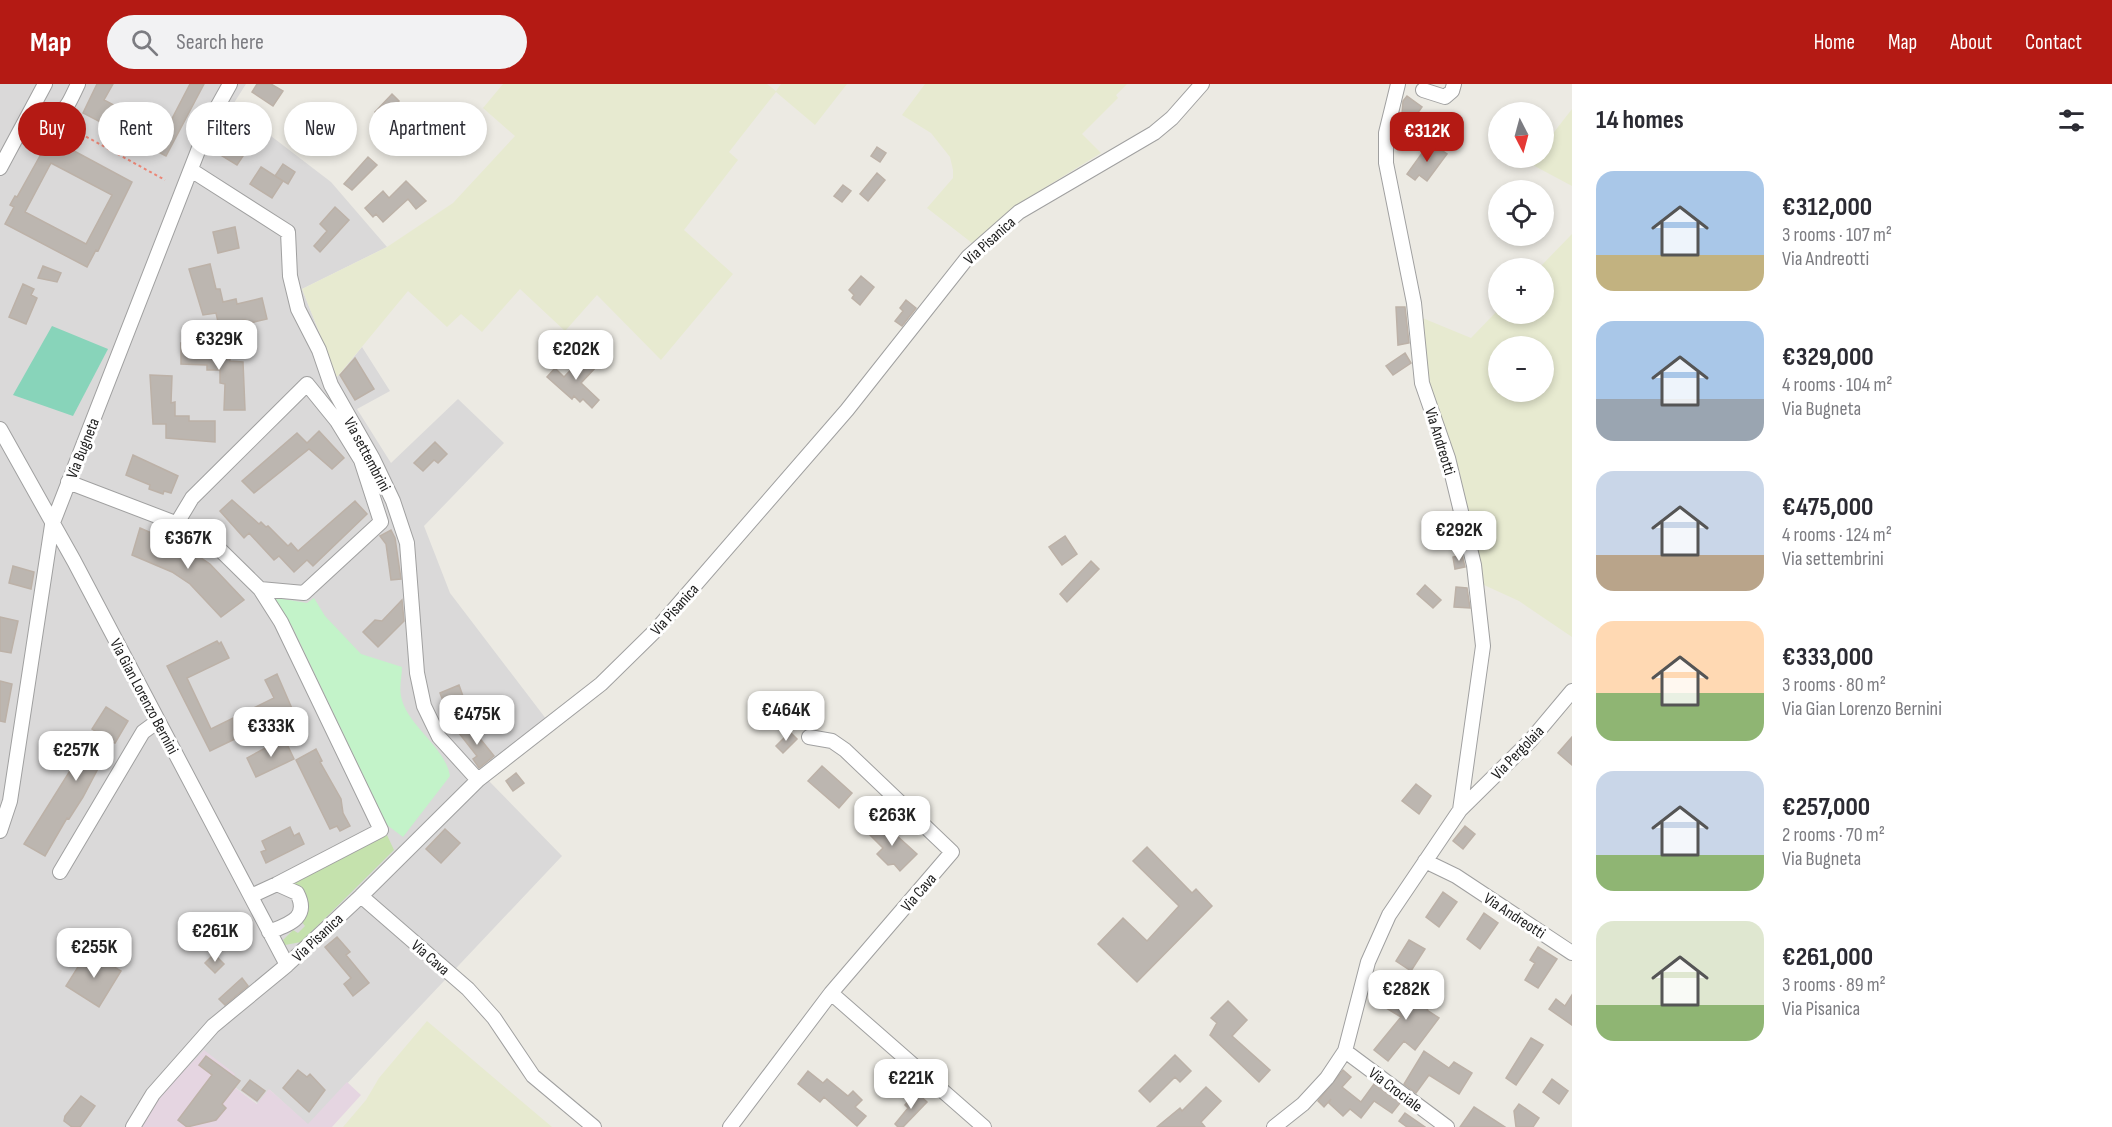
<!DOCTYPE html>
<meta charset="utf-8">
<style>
:root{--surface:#fff;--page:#f2f2f3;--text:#2b2b33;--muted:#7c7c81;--accent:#b41a14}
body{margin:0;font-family:"Sofia Sans Condensed",sans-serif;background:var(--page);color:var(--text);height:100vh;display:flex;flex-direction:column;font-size:22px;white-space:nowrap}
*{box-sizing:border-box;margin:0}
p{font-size:20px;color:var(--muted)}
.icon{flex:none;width:33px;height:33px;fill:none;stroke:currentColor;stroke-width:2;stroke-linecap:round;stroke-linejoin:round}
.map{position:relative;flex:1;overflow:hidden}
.sheet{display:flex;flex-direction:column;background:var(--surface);width:540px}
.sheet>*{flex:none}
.top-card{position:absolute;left:18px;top:18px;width:570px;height:54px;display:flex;gap:12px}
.needle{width:39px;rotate:174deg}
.tools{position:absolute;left:1488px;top:18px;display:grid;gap:12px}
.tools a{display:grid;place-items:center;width:66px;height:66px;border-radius:50%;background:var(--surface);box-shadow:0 3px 9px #0003;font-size:30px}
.price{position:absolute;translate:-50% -51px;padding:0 14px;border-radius:12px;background:#fff;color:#222;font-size:20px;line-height:39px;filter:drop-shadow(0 2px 3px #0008)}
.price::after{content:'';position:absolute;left:50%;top:36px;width:18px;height:14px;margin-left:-9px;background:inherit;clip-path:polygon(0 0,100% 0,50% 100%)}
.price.active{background:var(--accent);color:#fff}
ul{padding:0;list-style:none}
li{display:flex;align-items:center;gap:18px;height:150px;padding:0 24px}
li span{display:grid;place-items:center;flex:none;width:168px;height:120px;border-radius:18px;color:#555}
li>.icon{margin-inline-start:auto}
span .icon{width:72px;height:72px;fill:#fffc;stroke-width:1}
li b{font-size:26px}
h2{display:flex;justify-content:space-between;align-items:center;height:72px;padding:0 24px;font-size:26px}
.pill{padding:0 21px;border-radius:27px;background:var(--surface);box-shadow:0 3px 9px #0003;font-size:21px;line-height:54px}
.pill.active{background:var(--accent);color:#fff}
header{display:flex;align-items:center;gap:36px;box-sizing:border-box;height:84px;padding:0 30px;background:var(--accent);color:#fff}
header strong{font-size:28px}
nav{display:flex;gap:33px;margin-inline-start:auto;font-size:21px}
.search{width:420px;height:54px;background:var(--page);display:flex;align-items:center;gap:15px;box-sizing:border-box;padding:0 21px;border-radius:33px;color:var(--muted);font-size:22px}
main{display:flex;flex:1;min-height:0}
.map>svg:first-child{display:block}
.residential{fill:#dad9d9}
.industrial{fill:#e5d5e1}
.farmland{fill:#e7ead0;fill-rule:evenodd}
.grass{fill:#c5e2ad}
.park{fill:#c3f3c9}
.pitch{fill:#88d4ba}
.building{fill:#bcb6b0;stroke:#bcb1a7;stroke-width:1.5;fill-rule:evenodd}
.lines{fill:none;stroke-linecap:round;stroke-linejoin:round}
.minor-casing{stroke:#a0a0a0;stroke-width:16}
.path{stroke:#eb8676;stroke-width:2;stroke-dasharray:3 3;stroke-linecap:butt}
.minor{stroke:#fff;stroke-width:14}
.labels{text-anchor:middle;stroke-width:6;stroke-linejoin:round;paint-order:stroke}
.street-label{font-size:16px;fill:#1c1c1c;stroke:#fff}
</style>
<header>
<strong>Map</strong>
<div class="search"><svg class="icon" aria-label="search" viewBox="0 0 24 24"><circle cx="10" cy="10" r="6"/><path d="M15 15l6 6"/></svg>Search here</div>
<nav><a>Home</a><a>Map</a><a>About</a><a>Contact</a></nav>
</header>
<main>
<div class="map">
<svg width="1572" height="1043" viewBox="0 0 1572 1043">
<rect width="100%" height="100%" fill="#eceae3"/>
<path class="residential" d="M0,0H246L232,22L331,98L387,163L302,205L337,293L362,263L390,307L357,325L391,379L458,315L504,359L424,442L450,509L553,644L488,696L562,772L308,1041L270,1006L258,1020L229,999L139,1043H0Z"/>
<path class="industrial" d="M204,966L235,990L229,999L257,1020L269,1005L308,1040L347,998L361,1011L332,1043H139L155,1017Z"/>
<path class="farmland" d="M503,0H767L776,7L781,0H847L815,41L776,8L729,68L738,76L684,146L733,190L661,276L597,211L565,247L520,205L482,248L461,230L447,243L408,207L337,293L302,205L387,163L453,119L515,52L483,24Z
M925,0H1127L1116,11L1118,14L1082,50L1101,69L1023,117L972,159L927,124L953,94V86L950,73L931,49L902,31Z
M1572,25V102L1529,79L1533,74H1544V61Z
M1572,150V553L1519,517L1484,501L1460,390L1425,290L1420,233L1471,254L1498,226V230H1544V184H1539ZM1498,262H1544V308H1498Z
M427,937L552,1043H343L366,1016L379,994Z"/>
<path class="grass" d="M387,751L394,766L301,858L285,861L283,856L293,846L298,849L305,842L302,838L308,827L300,804L294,799Z"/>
<path class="park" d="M271,513L307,519L314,514L325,532L361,570L402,583C402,592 399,603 401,612C406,641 445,662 450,692L403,753L387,741L292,542Z"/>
<path class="pitch" d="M52,242L108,265L73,332L13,311Z"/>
<path class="building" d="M97,0H113L104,16L165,48L190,0H204L166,72L83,29Z
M257,0H271L283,7L273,22L252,8Z
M392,10L399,17L382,35L375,28Z
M1407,12L1422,23L1400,54L1395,50L1402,30L1403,17Z
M225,52L247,66L237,81L214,67Z
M50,54L132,98L98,167L96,166L87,183L5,140L14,123L10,121L15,112L17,113ZM51,79L112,111L86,160L25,128Z
M1430,58L1447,70L1427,97L1419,91L1415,96L1407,90Z
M877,63L886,69L880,78L871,72Z
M368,73L377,81L352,106L344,100Z
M283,80L295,88L288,100L275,92Z
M261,83L283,97L272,114L250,100Z
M877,89L885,96L868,117L860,110Z
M406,97L426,117L416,125L408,115L383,138L376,130L373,133L365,124L383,107L389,114Z
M843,101L851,107L842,118L834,112Z
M335,123L349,136L320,168L314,162L327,147L320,140Z
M235,143L239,164L218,169L213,148Z
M210,180L216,205H220L223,218L236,215L237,220L262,214L267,235L246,240L245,236L219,242L216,229L203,231L189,185Z
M43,182L61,189L57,198L38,194Z
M861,192L874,203L860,221L852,214L854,211L849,206Z
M23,200L34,205L31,211L37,214L26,240L9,233Z
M906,216L916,224L902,242L895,237L903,227L900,224Z
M1396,223H1405L1409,259L1398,261Z
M181,259L230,264V277L243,278L245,326H224L225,300L220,299V286H207V281L181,280Z
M1405,269L1411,279L1393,291L1386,282Z
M585,271L597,282L581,299L599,316L592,324L583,315L580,318L574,312L572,315L547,293L555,284L564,293Z
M355,274L374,305L355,316L340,291Z
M150,291L172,292L171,319L175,318V332H189V337H215V358L166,354V340H153Z
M319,347L344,374L332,385L309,365L254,409L242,397L297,349L307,359Z
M435,358L447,370L438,379L434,376L423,387L414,379Z
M133,371L178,392L171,409L164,407L163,410L149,405L150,401L126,391Z
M232,416L259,440L261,438L266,443L268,442L288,462L291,459L298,467L355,417L367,430L313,482L307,476L294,488L279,472L274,476L249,449L244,454L220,427Z
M140,444L186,464L210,480L244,516L221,533L190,500L172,488L132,471Z
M391,446L395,454L401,495L391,496L386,460L380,452Z
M1065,452L1077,470L1062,481L1049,463Z
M1462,471L1465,483L1455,485L1453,473Z
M1091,477L1099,485L1067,518L1060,510Z
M13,482L34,488L31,505L9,499Z
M1425,501L1441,516L1433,524L1417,510Z
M1456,503L1467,504L1470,524L1454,523Z
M402,516L404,537L378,563L363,548L375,536L382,537Z
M0,533L18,537L11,569L0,567Z
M217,557L219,560L221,558L229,574L187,594L211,645L274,614L265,596L277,590L293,627L210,667L167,582Z
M0,597L12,600L5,638L0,637Z
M459,601L464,615L445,622L440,609Z
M106,623L128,637L115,659L112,658L83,713L69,735L67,734L45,772L24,760L95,647L92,645Z
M469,641L494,672L479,684L473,675L477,672L459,649Z
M790,648L797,655L783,669L776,662Z
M1572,653V681L1558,669Z
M284,654L294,675L256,693L247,674Z
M316,665L322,677L320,678L341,715L343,729L350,742L340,747L337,742L330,745L296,676Z
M822,682L852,709L839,724L808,697Z
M516,689L524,699L513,707L506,697Z
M1416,700L1431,712L1419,730L1402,717Z
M879,738L884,742L885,741L917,770L900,787L894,780L888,781L877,770L883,764L868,749Z
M1465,742L1475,750L1463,765L1453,757Z
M290,743L294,752L299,749L304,760L266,779L261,768L266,766L262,757Z
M445,745L460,759L441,779L426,765Z
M1147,763L1192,809L1196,805L1212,822L1137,898L1098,860L1123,834L1147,857L1179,822L1133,777Z
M1443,808L1457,818L1439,843L1426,833Z
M1484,829L1498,839L1480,865L1467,855Z
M337,853L350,868L346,871L369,899L353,912L344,900L351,894L325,863Z
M1409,856L1425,865L1411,887L1396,877Z
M1538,863L1557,875L1538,904L1525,896L1535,879L1530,876Z
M88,867L121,887L99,923L66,902Z
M214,870L224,880L215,889L205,879Z
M242,894L248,902L225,921L219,915Z
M1389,902L1409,914L1416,904L1434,916L1427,926L1439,934L1415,966L1404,957L1388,977L1374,966L1401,933L1378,919Z
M1572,911V941L1549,925L1556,915L1565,922Z
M1228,917L1247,936L1232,952L1270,986L1259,998L1210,951L1217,939L1211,934Z
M1531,954L1543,961L1516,1001L1506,994Z
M1424,967L1449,984L1454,978L1472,989L1459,1010L1429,991L1416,1009L1404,1000Z
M1175,971L1191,987L1180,998L1175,993L1150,1018L1139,1007Z
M206,972L240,997L222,1020L226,1024L216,1036L187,1043L178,1036L212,991L199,981Z
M298,986L307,993L310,990L325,1006L309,1028L283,1004Z
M1343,986L1351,993L1342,1003L1361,1018L1374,1000L1400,1019L1392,1029L1374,1017L1361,1034L1350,1025L1343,1032L1329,1019L1331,1015L1324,1023L1318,1017Z
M808,987L823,999L827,995L848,1012L853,1007L862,1016L855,1023L866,1032L857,1042L824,1013L820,1018L798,1000Z
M1552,995L1568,1007L1559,1020L1543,1008Z
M250,996L265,1007L257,1017L242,1006Z
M1206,1003L1221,1017L1201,1038L1205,1043H1157L1180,1024L1182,1027Z
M916,1008L927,1018L903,1043H898L895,1040L908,1024L905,1021Z
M81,1012L95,1022L80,1043H72L64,1037L65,1032Z
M1519,1020L1539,1034L1533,1043H1516L1514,1027Z
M1474,1023L1505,1043H1460Z
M1405,1029L1425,1043H1407L1399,1037Z"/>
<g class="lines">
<defs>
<path id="minor" d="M1423,6L1445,13L1452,7L1454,0
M28,32C63,34 64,30 78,0
M0,84L45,0
M191,86L288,148L290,192L298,225L319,266L331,301L373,375L393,417L407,459L417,589L424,622L439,653L478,696
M0,345L74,477L287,881
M68,398L204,450L260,505L281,538L381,746L277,800
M177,439L192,414L307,300L337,337L361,376L381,438L304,509L260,505
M809,653L832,657L845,666L952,768L831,909L984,1043
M1460,726L1530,657L1572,607
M0,747L10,717L52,441L210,36L230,0
M1425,777L1456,792L1572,869
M60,788L143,648L158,637
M251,812L277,800L297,809C310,834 289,840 269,848
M361,812L468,905L494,934L533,992L594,1043
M1345,967L1447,1043
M133,1043L153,1010L213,942L287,881L361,812L478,696L601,600L656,546L847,326L968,173L1019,128L1154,49L1172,34L1202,0
M730,1043L831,909
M1274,1043L1303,1020L1327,994L1345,967L1368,878L1389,831L1460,726L1483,562L1474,481L1448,374L1422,299L1414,219L1386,79V49L1398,0"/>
</defs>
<use href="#minor" class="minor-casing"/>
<path class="path" d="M65,41L165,96"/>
<use href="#minor" class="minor"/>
</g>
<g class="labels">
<g class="street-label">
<text transform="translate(989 156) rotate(-42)" y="6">Via Pisanica</text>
<text transform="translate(1441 357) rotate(73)" y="6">Via Andreotti</text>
<text transform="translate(82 364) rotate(-68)" y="6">Via Bugneta</text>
<text transform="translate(368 370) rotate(62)" y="6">Via settembrini</text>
<text transform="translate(674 525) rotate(-48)" y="6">Via Pisanica</text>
<text transform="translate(145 612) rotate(62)" y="6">Via Gian Lorenzo Bernini</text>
<text transform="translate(1517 668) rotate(-46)" y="6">Via Pergolaia</text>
<text transform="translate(918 808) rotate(-49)" y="6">Via Cava</text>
<text transform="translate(1515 831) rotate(33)" y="6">Via Andreotti</text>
<text transform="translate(317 853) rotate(-43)" y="6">Via Pisanica</text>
<text transform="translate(431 873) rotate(41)" y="6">Via Cava</text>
<text transform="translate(1396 1005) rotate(37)" y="6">Via Crociale</text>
</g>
</g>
</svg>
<div class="tools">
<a><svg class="needle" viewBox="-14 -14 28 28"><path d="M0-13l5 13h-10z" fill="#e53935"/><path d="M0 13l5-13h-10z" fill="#7c7c81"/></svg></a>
<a><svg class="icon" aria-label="locate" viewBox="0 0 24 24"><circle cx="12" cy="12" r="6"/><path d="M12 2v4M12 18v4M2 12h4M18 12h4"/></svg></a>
<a>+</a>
<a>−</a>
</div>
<b class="price active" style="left:1427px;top:79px">€312K</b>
<b class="price" style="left:219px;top:287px">€329K</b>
<b class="price" style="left:576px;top:297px">€202K</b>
<b class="price" style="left:1459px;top:478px">€292K</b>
<b class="price" style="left:188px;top:486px">€367K</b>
<b class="price" style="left:786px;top:658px">€464K</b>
<b class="price" style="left:477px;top:662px">€475K</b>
<b class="price" style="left:271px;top:674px">€333K</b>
<b class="price" style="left:76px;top:698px">€257K</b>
<b class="price" style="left:892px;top:763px">€263K</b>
<b class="price" style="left:215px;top:879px">€261K</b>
<b class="price" style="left:94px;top:895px">€255K</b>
<b class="price" style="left:1406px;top:937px">€282K</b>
<b class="price" style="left:911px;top:1026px">€221K</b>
<div class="top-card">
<a class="pill active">Buy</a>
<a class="pill">Rent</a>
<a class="pill">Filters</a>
<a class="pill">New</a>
<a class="pill">Apartment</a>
</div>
</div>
<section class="sheet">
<h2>14 homes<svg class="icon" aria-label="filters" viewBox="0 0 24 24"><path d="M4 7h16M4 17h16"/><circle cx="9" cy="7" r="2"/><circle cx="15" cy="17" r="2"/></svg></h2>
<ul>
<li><span style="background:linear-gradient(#a9c7e8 70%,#c2b280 0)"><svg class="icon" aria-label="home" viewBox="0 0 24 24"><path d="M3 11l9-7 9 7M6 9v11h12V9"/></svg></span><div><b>€312,000</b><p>3 rooms · 107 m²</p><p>Via Andreotti</p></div></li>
<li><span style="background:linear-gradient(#a9c7e8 65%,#9aa5b1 0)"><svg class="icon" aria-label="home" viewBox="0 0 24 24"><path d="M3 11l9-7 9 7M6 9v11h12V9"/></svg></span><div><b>€329,000</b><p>4 rooms · 104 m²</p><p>Via Bugneta</p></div></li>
<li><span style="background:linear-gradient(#c9d6e8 70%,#b9a48a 0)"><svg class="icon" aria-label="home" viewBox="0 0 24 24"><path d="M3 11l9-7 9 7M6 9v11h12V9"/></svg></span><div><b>€475,000</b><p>4 rooms · 124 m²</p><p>Via settembrini</p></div></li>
<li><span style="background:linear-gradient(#ffd9b3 60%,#8fb573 0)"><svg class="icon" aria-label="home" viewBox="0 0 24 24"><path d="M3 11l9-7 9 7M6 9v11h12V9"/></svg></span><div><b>€333,000</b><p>3 rooms · 80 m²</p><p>Via Gian Lorenzo Bernini</p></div></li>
<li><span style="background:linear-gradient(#c9d6e8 70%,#8fb573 0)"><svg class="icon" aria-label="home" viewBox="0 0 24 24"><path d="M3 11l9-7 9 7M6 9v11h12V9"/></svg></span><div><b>€257,000</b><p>2 rooms · 70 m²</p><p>Via Bugneta</p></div></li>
<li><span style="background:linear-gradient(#dfe7d0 70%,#8fb573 0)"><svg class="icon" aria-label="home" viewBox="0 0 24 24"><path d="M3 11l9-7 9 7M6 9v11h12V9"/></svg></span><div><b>€261,000</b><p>3 rooms · 89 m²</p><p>Via Pisanica</p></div></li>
</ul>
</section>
</main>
